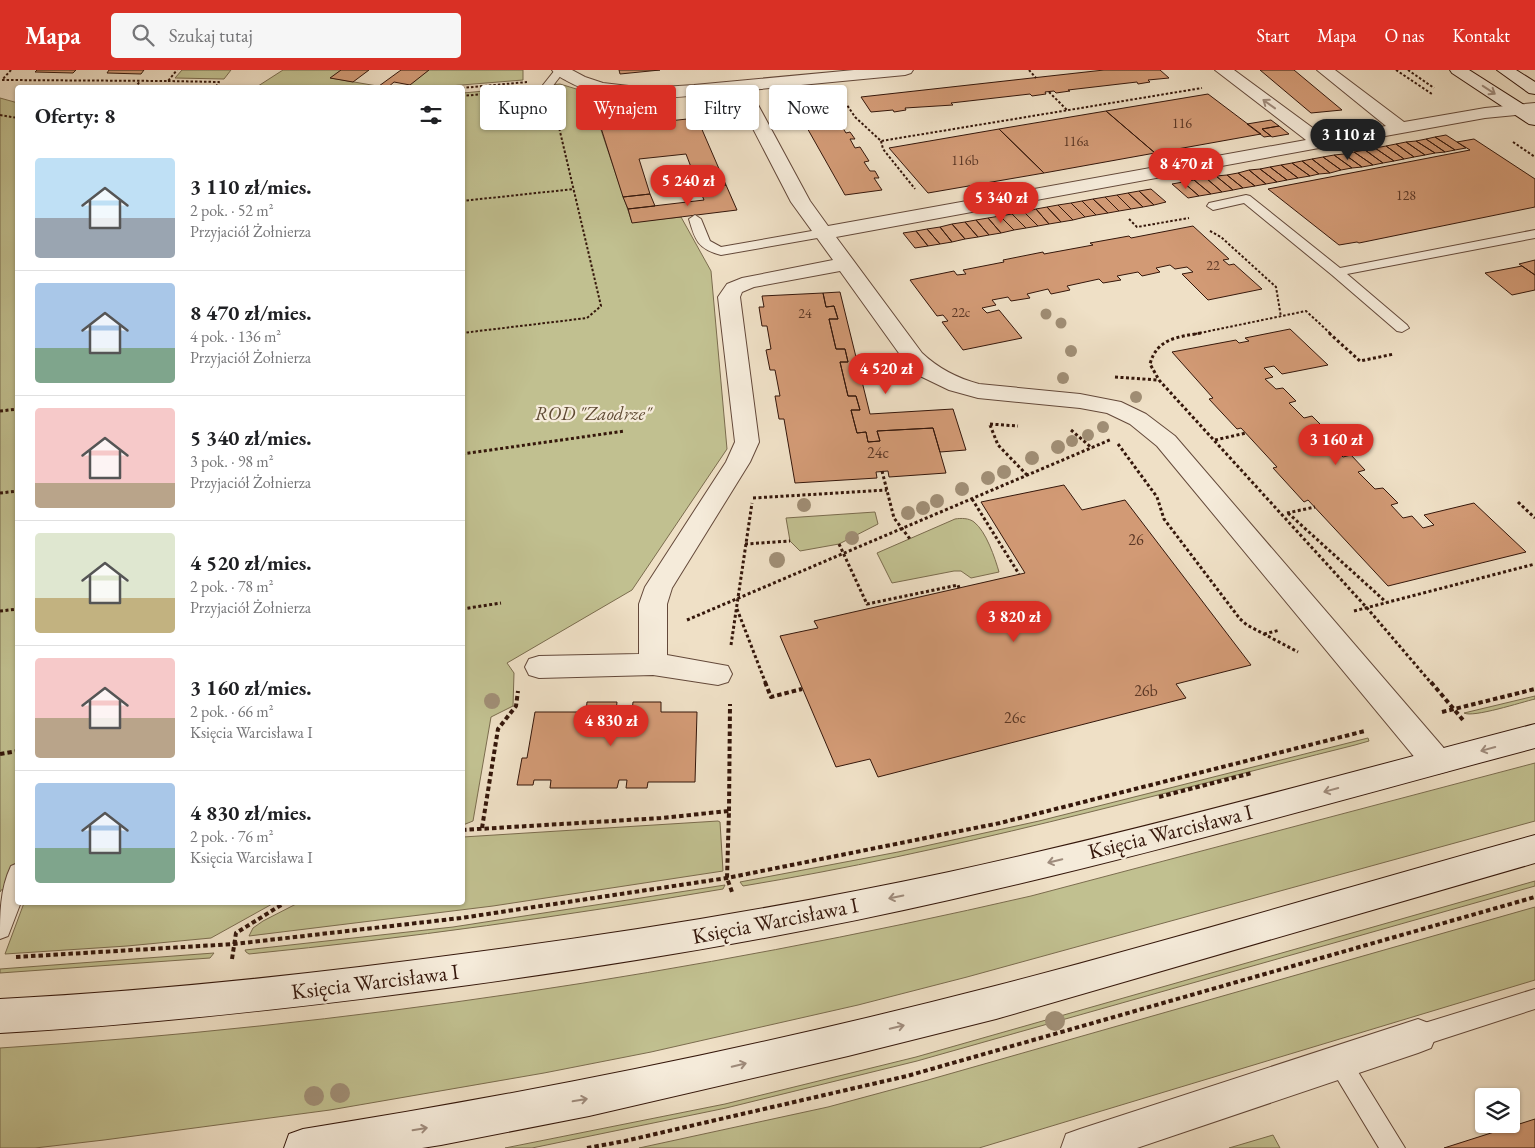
<!DOCTYPE html>
<html lang="pl">
<meta charset="utf-8">
<style>
:root{--surface:#fff;--page:#f6f6f6;--text:#202124;--muted:#757577;--line:#e0e0e0;--accent:#d93025}
body{margin:0;font-family:"EB Garamond",serif;background:var(--page);color:var(--text);height:100vh;display:flex;flex-direction:column;font-size:19px;white-space:nowrap}
*{box-sizing:border-box;margin:0}
p{font-size:16px;color:var(--muted)}
.icon{flex:none;width:28px;height:28px;fill:none;stroke:currentColor;stroke-width:2;stroke-linecap:round;stroke-linejoin:round}
.map{position:relative;flex:1;overflow:hidden}
.details{position:absolute;left:15px;top:15px;width:450px;height:820px;display:flex;flex-direction:column;background:var(--surface);border-radius:5px;box-shadow:0 1px 4px #0004}
.details>*{flex:none}
.hud{position:absolute;left:480px;top:15px;width:475px;height:45px;display:flex;gap:10px}
.controls{position:absolute;left:1475px;top:1018px;display:grid;gap:10px}
.controls a{display:grid;place-items:center;width:45px;height:45px;border-radius:5px;background:var(--surface);box-shadow:0 1px 4px #0004;font-size:25px}
.price{position:absolute;translate:-50% -42px;padding:0 11px;border-radius:18px;background:var(--accent);color:#fff;font-size:16px;line-height:32px;filter:drop-shadow(0 1px 2px #0008)}
.price::after{content:'';position:absolute;left:50%;top:30px;width:15px;height:11px;margin-left:-8px;background:inherit;clip-path:polygon(0 0,100% 0,50% 100%)}
.price.selected{background:#222;color:#fff}
ul{padding:0;list-style:none}
li{display:flex;align-items:center;gap:15px;height:125px;padding:0 20px}
li+li{border-top:1px solid var(--line)}
li span{display:grid;place-items:center;flex:none;width:140px;height:100px;border-radius:5px;color:#555}
li>.icon{margin-inline-start:auto}
span .icon{width:60px;height:60px;fill:#fffc;stroke-width:1}
li b{font-size:21px}
h2{display:flex;justify-content:space-between;align-items:center;height:60px;padding:0 20px;font-size:21px}
.pill{padding:0 18px;border-radius:5px;background:var(--surface);box-shadow:0 1px 4px #0004;font-size:18px;line-height:45px}
.pill.selected{background:var(--accent);color:#fff}
header{display:flex;align-items:center;gap:30px;box-sizing:border-box;height:70px;padding:0 25px;background:var(--accent);color:#fff}
header strong{font-size:24px}
nav{display:flex;gap:28px;margin-inline-start:auto;font-size:18px}
.search{width:350px;height:45px;background:var(--page);display:flex;align-items:center;gap:12px;box-sizing:border-box;padding:0 18px;border-radius:5px;color:var(--muted);font-size:19px}
.map>svg:first-child{display:block}
.green{fill:#c1c090;stroke:#7b6c4e}
.building{fill:#d29a75;stroke:#35170b}
.lines{fill:none;stroke-linecap:round;stroke-linejoin:round}
.lane-casing{stroke:#64493a;stroke-width:2}
.street-casing{stroke:#64493a;stroke-width:2}
.secondary-casing{stroke:#35170b;stroke-width:2}
.path-far2{stroke:#35170b;stroke-width:2;stroke-dasharray:2.5 2;stroke-linecap:butt}
.path-far1{stroke:#35170b;stroke-width:3;stroke-dasharray:3 2.5;stroke-linecap:butt}
.path{stroke:#35170b;stroke-width:4;stroke-dasharray:4.5 3;stroke-linecap:butt}
.lane{fill:#f5ebda;fill-rule:evenodd}
.street{fill:#f5ebda;fill-rule:evenodd}
.secondary{fill:#f5ebda;fill-rule:evenodd}
.tree{fill:#a08e75}
.oneway{stroke:#9f8c7d}
.labels{text-anchor:middle;stroke-width:4.5;stroke-linejoin:round;paint-order:stroke}
.far-number-label{font-size:14px;fill:#5c3826}
.number-label{font-size:16px;fill:#5c3826}
.park-label{font-size:19px;font-style:italic;fill:#5f4a33;stroke:#f5ebda}
.near-street-label{font-size:22px;fill:#35170b;stroke:#f5ebda}
</style>
<header>
<strong>Mapa</strong>
<div class="search"><svg class="icon" aria-label="search" viewBox="0 0 24 24"><circle cx="10" cy="10" r="6"/><path d="M15 15l6 6"/></svg>Szukaj tutaj</div>
<nav><a>Start</a><a>Mapa</a><a>O nas</a><a>Kontakt</a></nav>
</header>
<div class="map">
<svg width="1535" height="1078" viewBox="0 0 1535 1078">
<rect width="100%" height="100%" fill="#efe0c6"/>
<filter id="stains"><feTurbulence type="fractalNoise" baseFrequency=".004" numOctaves="4"/><feColorMatrix values="0 0 0 0 .2 0 0 0 0 .09 0 0 0 0 .02 0 0 0 .5 -.17"/></filter>
<radialGradient id="worn" r=".72"><stop offset=".6" stop-color="#630" stop-opacity="0"/><stop offset="1" stop-color="#630" stop-opacity=".3"/></radialGradient>
<path class="green" d="M182,0H231L224,9L175,8Z
M283,0H341L331,8L383,17L255,18Z
M428,0H523V10L437,17L405,18Z
M560,14L622,33L631,55L601,60L632,152L681,147L711,201L727,379L632,520L507,593L514,603L513,636L491,647L473,751L463,755V23Z
M0,28L18,33V818L1,820L0,822Z
M875,442L878,454L839,474L800,481L790,471L786,448Z
M955,449C961,448 969,448 974,452C986,461 995,488 999,502L971,508L961,501H954L892,513L877,483Z
M1535,626V629C1522,632 1473,648 1464,643Z
M1368,668L1369,671L1355,675C1151,726 949,782 743,816L740,812L898,782L1039,751Z
M1535,693V751L967,907L858,935L651,982L544,1003L330,1040L104,1070L35,1078H0V978C347,956 692,904 1031,826Z
M718,751L720,752L723,801L493,836L249,866L253,858L263,851L298,833L462,832L463,767Z
M1535,811V816L917,991L726,1038L532,1078H505L725,1034L916,987Z
M725,815L723,819C566,846 408,868 249,884L246,882L245,880L453,857Z
M24,833V832L274,833L211,868L127,876L5,884Z
M1535,837V910L979,1078H639L828,1037L928,1010Z
M214,883L210,888L0,903V899Z
M1273,1065L1280,1078H1229Z"/>
<path class="building" d="M37,0H76L73,3L35,2Z
M109,0H144L141,4L107,3Z
M341,0H369L353,12L330,8Z
M401,0H429L410,15L394,12L387,18L379,16Z
M619,0H660L620,4Z
M1104,0H1160L1169,8L1148,10L1150,12L1138,14L1137,12L1068,20L1070,21L1056,23L1054,21L1045,22L1046,24L1032,26L1030,24L951,33L953,35L905,38L906,40L894,42L893,40L871,42L861,27Z
M1260,0H1294L1342,40L1311,43Z
M1208,24L1261,64L1155,83L1106,41Z
M1106,41L1155,83L1044,103L999,59Z
M697,48L726,115L699,118L686,84L639,89L650,124L623,127L601,58Z
M1271,50L1279,56L1262,59L1271,66L1264,67L1247,54Z
M839,52L846,63L850,62L855,69H850L855,78L860,77L869,91L864,92L870,101H875L879,108H874L882,120L845,125L806,56Z
M1279,56L1289,64L1272,67L1262,59Z
M999,59L1044,103L928,123L889,78Z
M1446,65L1457,72L1466,78L1455,80L1435,67Z
M1435,67L1455,80L1445,82L1426,69Z
M1426,69L1445,82L1435,83L1416,71Z
M1474,69L1535,109V137L1359,173L1357,172L1339,175L1268,119L1470,80L1457,72Z
M1416,71L1435,83L1425,85L1406,72Z
M1406,72L1425,85L1414,87L1396,74Z
M1396,74L1414,87L1404,89L1386,76Z
M1386,76L1404,89L1394,91L1375,78Z
M1375,78L1394,91L1383,93L1365,80Z
M1365,80L1383,93L1373,95L1354,82Z
M1354,82L1373,95L1362,97L1344,84Z
M1344,84L1362,97L1352,98L1334,85Z
M1334,85L1352,98L1341,100L1323,87Z
M1323,87L1341,100L1330,103L1312,89Z
M1312,89L1330,103L1319,104L1302,91Z
M1302,91L1319,104L1310,106L1292,93Z
M1292,93L1310,106L1298,108L1281,95Z
M1281,95L1298,108L1287,110L1270,97Z
M1270,97L1287,110L1277,112L1260,99Z
M1260,99L1277,112L1266,114L1249,100Z
M1249,100L1266,114L1255,116L1238,103Z
M1238,103L1255,116L1243,118L1227,105Z
M1227,105L1243,118L1233,120L1216,106Z
M1216,106L1233,120L1222,122L1206,108Z
M1206,108L1222,122L1211,124L1194,110Z
M1194,110L1211,124L1199,126L1183,112Z
M1183,112L1199,126L1188,128L1172,114Z
M726,115L737,140L632,153L628,139L704,130L699,118Z
M1151,119L1166,132L1154,135L1139,121Z
M1139,121L1154,135L1143,137L1128,123Z
M1128,123L1143,137L1131,139L1117,125Z
M650,124L655,136L628,139L623,127Z
M1117,125L1131,139L1119,141L1105,127Z
M1105,127L1119,141L1108,143L1093,129Z
M1093,129L1108,143L1096,145L1082,131Z
M1082,131L1096,145L1085,147L1071,133Z
M1071,133L1085,147L1073,150L1058,135Z
M1058,135L1073,150L1061,152L1047,137Z
M1047,137L1061,152L1049,154L1036,139Z
M1036,139L1049,154L1038,156L1024,142Z
M1024,142L1038,156L1026,158L1012,144Z
M1012,144L1026,158L1014,160L1000,146Z
M1000,146L1014,160L1001,163L988,148Z
M988,148L1001,163L989,165L976,150Z
M976,150L989,165L978,167L965,152Z
M965,152L978,167L965,169L952,154Z
M952,154L965,169L952,172L940,157Z
M1193,156L1229,189L1223,190L1229,195L1234,194L1262,219L1208,230L1182,204L1193,202L1187,197L1175,199L1170,195L1156,198L1160,202L1142,206L1138,202L1117,206L1121,210L1103,213L1099,209L1067,216L1070,220L1051,224L1048,219L1027,224L1030,228L1011,231L1008,227L992,230L996,235L982,238L987,243L999,240L1022,268L963,280L942,252L948,251L943,245L937,246L910,210L954,201L957,205L966,204L963,200L1004,192L1003,190L1043,182L1044,184L1093,175L1090,173L1129,166L1131,168Z
M940,157L952,172L940,174L927,159Z
M927,159L940,174L928,176L916,161Z
M916,161L928,176L915,178L903,163Z
M1535,190V205L1519,194Z
M1522,196L1535,205V220L1512,225L1485,203Z
M840,222L870,344L953,339L966,380L940,382L933,358L877,361L880,371L868,372L866,362L857,363L851,340H860L856,326H848L840,292H848L845,279H836L829,249H838L834,236L826,237L823,223Z
M823,223L826,237L834,236L838,249H829L836,279H845L848,292H840L848,326H856L860,340H851L857,363L866,362L868,372L880,371L877,361L933,358L946,403L889,407L888,401L876,402L877,408L795,413L784,349H779L775,326H780L775,300H770L766,280L771,279L767,256H762L759,237H764L762,226Z
M1290,259L1328,295L1282,304L1274,296L1264,298L1273,307L1265,309L1276,319L1283,318L1296,331L1289,333L1304,348L1312,346L1326,360L1318,362L1343,387L1351,385L1365,400L1358,402L1375,419L1383,418L1398,433L1391,435L1403,448L1412,446L1423,458L1434,455L1424,445L1474,433L1526,482L1388,516L1308,430L1304,432L1273,398L1277,397L1241,358L1237,359L1209,329L1213,328L1172,282L1236,270L1239,273L1249,271L1245,268Z
M1064,415L1082,440L1125,430L1251,595L1176,614L1186,628L878,707L870,689L836,697L780,566L818,558L814,551L1025,503L981,432Z
M587,632H617L616,642H632L633,632H661V642H697L695,712H648L647,718H626L627,710H619L617,718H550L551,710H534L533,715H517L522,688H527L535,642H586Z
M1535,1049V1078H1444Z"/>
<g class="lines">
<defs>
<path id="lane" d="M555,0H565L552,17H544L543,15Z
M1246,125L1250,126L1340,198L1535,160V168L1347,204L1407,255L1409,258L1402,262L1397,261L1332,205L1244,133L1213,140L1207,136L1209,133Z
M695,145L701,149L710,171L721,177L823,159L829,163L823,167L721,185C698,179 695,170 689,149Z
M18,793V832H21L8,866L0,869C0,844 0,819 11,796Z
M1535,919V939L1418,977L1410,974L1406,966L1410,958L1418,955Z
M1339,981L1347,984L1405,1078H1379L1327,992L1331,984Z"/>
<path id="street" d="M552,0H572L585,7L603,13L646,18L694,15L854,0H913L911,3L905,5L750,20L810,131L828,156L1306,70L1215,0H1234L1325,67L1386,56L1317,0H1335L1404,52L1485,38L1535,33V43L1485,48L1330,76L1323,79L1319,78L836,167L922,283C939,299 957,308 979,314L1080,324L1121,332L1146,344L1175,366L1448,683L1452,692L1448,701L1437,704L1426,701L1157,376L1130,354L1107,343L1080,338L978,328L949,320L920,306L906,293L840,201L754,217L742,222L740,227L759,372L750,392L672,518L667,534V585L728,596L732,604L728,612L718,615L653,605L539,608L529,605L525,597L529,589L539,586L639,584V534L645,517L726,392L735,372L718,227L727,214L742,208L833,190L791,132L734,22C683,26 614,38 567,11C562,8 555,5 552,0Z
M1418,949L1431,954L1436,966L1431,978L1418,983L1137,1078H1061L1066,1064L1080,1059Z"/>
<path id="secondary" d="M1450,0H1469L1535,42V55L1529,54L1452,3Z
M1497,0H1516L1535,12V24L1529,23Z
M1535,654V678C1340,730 1146,786 949,830C791,866 630,893 469,915C313,936 157,954 0,963V929C157,921 313,904 469,883C630,862 790,836 949,802C1146,759 1340,705 1535,654Z
M1535,765V793L996,949L848,986L589,1046L441,1075L422,1078H284L289,1064L303,1059C536,1022 767,975 995,916C1176,869 1355,815 1535,765Z"/>
</defs>
<use href="#lane" class="lane-casing"/>
<use href="#street" class="street-casing"/>
<use href="#secondary" class="secondary-casing"/>
<path class="path-far2" d="M11,0L2,10L168,11L177,0
M1029,0L1036,8
M1396,0L1432,24
M1408,0L1434,18
M168,11L219,12L215,18
M135,18L140,11
M462,18L527,12
M1049,22L1067,40
M462,26L525,20
M845,32L855,47L881,71L1202,18
M0,45L18,48
M881,71L883,79L915,119
M1513,72L1535,87
M462,131L574,119
M1129,149L1137,157L1189,148
M1210,161L1221,167L1276,217L1281,247
M462,263L587,248L601,236L554,36
M1195,264L1306,241L1331,264"/>
<path class="path-far1" d="M462,263H465
M1201,263C1178,267 1157,268 1150,294L1159,310L1367,538L1432,614
M1329,263L1360,291L1394,284
M1115,307L1158,310
M0,341L18,339
M990,354L1018,356
M990,355L998,375L1027,405
M1071,360L1092,378
M1215,370L1246,363
M1118,374L1157,427L1164,449L1240,549L1247,555L1298,582
M462,384L625,361
M882,401L894,448L910,469
M0,423L18,421
M753,428L887,420
M972,429L1019,504
M1518,432L1535,448
M1287,443L1315,437
M1288,443L1386,532
M745,474L790,471
M839,474L867,534L958,515L959,518
M462,539L501,533
M737,539L766,614
M0,541L18,539
M1354,541L1535,494
M687,550L1112,369
M1264,564L1280,560
M731,575L752,433"/>
<path class="path" d="M765,612L771,627L802,619
M1431,612L1463,650
M1442,642L1535,619
M0,684L18,681
M1159,727L1252,703
M729,741L730,634
M482,758L498,659L516,636L518,621
M462,760L661,748L729,741L727,808L732,822
M16,887L234,874L461,848L727,808L1000,753L1365,661
M232,889L236,863L286,832
M587,1078L625,1071L907,1006L1535,827"/>
<use href="#lane" class="lane"/>
<use href="#street" class="street"/>
<use href="#secondary" class="secondary"/>
</g>
<g class="tree">
<circle cx="1046" cy="244" r="5.5"/>
<circle cx="1061" cy="253" r="5.5"/>
<circle cx="1071" cy="281" r="6"/>
<circle cx="1063" cy="308" r="6"/>
<circle cx="1136" cy="327" r="6"/>
<circle cx="1103" cy="357" r="6"/>
<circle cx="1088" cy="365" r="6"/>
<circle cx="1072" cy="371" r="6"/>
<circle cx="1058" cy="377" r="7"/>
<circle cx="1032" cy="388" r="7"/>
<circle cx="1004" cy="402" r="7"/>
<circle cx="988" cy="408" r="7"/>
<circle cx="962" cy="419" r="7"/>
<circle cx="937" cy="431" r="7"/>
<circle cx="804" cy="435" r="7"/>
<circle cx="923" cy="438" r="7"/>
<circle cx="908" cy="443" r="7"/>
<circle cx="852" cy="468" r="7"/>
<circle cx="777" cy="490" r="8"/>
<circle cx="492" cy="631" r="8"/>
<circle cx="1055" cy="951" r="10"/>
<circle cx="340" cy="1023" r="10"/>
<circle cx="314" cy="1026" r="10"/>
</g>
<defs><path id="oneway-shaft" d="M-6 0H5M1.5-3L5.5 0L1.5 3" fill="none" stroke-width="1.6" stroke-linecap="round" stroke-linejoin="round" transform="scale(1.25)"/></defs>
<g class="oneway">
<use href="#oneway-shaft" transform="translate(1489 20) rotate(33)"/>
<use href="#oneway-shaft" transform="translate(1269 34) rotate(-144)"/>
<use href="#oneway-shaft" transform="translate(1488 679) rotate(165)"/>
<use href="#oneway-shaft" transform="translate(1331 720) rotate(165)"/>
<use href="#oneway-shaft" transform="translate(1055 791) rotate(167)"/>
<use href="#oneway-shaft" transform="translate(896 827) rotate(168)"/>
<use href="#oneway-shaft" transform="translate(897 957) rotate(-14)"/>
<use href="#oneway-shaft" transform="translate(739 995) rotate(-13)"/>
<use href="#oneway-shaft" transform="translate(580 1030) rotate(-10)"/>
<use href="#oneway-shaft" transform="translate(420 1059) rotate(-9)"/>
</g>
<g class="labels">
<g class="far-number-label">
<text x="1182" y="58">116</text>
<text x="1076" y="76">116a</text>
<text x="965" y="95">116b</text>
<text x="1406" y="130">128</text>
<text x="1213" y="200">22</text>
<text x="961" y="247">22c</text>
<text x="805" y="248">24</text>
</g>
<g class="number-label">
<text x="878" y="388">24c</text>
<text x="1136" y="475">26</text>
<text x="1146" y="626">26b</text>
<text x="1015" y="653">26c</text>
</g>
<g class="park-label">
<text x="593" y="350">ROD "Zaodrze"</text>
</g>
<g class="near-street-label">
<text transform="translate(1170 761) rotate(-14)" y="8">Księcia Warcisława I</text>
<text transform="translate(775 850) rotate(-11)" y="8">Księcia Warcisława I</text>
<text transform="translate(375 911) rotate(-7)" y="8">Księcia Warcisława I</text>
</g>
</g>
<rect width="100%" height="100%" filter="url(#stains)"/>
<rect width="100%" height="100%" fill="url(#worn)"/>
</svg>
<div class="controls">
<a><svg class="icon" aria-label="layers" viewBox="0 0 24 24"><path d="M12 4l9 5-9 5-9-5zM3 14l9 5 9-5"/></svg></a>
</div>
<b class="price selected" style="left:1348px;top:91px">3 110 zł</b>
<b class="price" style="left:1186px;top:120px">8 470 zł</b>
<b class="price" style="left:688px;top:137px">5 240 zł</b>
<b class="price" style="left:1001px;top:154px">5 340 zł</b>
<b class="price" style="left:886px;top:325px">4 520 zł</b>
<b class="price" style="left:1336px;top:396px">3 160 zł</b>
<b class="price" style="left:1014px;top:573px">3 820 zł</b>
<b class="price" style="left:611px;top:677px">4 830 zł</b>
<div class="hud">
<a class="pill">Kupno</a>
<a class="pill selected">Wynajem</a>
<a class="pill">Filtry</a>
<a class="pill">Nowe</a>
</div>
<section class="details">
<h2>Oferty: 8<svg class="icon" aria-label="filters" viewBox="0 0 24 24"><path d="M4 7h16M4 17h16"/><circle cx="9" cy="7" r="2"/><circle cx="15" cy="17" r="2"/></svg></h2>
<ul>
<li><span style="background:linear-gradient(#bfe0f5 60%,#9aa5b1 0)"><svg class="icon" aria-label="home" viewBox="0 0 24 24"><path d="M3 11l9-7 9 7M6 9v11h12V9"/></svg></span><div><b>3 110 zł/mies.</b><p>2 pok. · 52 m²</p><p>Przyjaciół Żołnierza</p></div></li>
<li><span style="background:linear-gradient(#a9c7e8 65%,#7fa58c 0)"><svg class="icon" aria-label="home" viewBox="0 0 24 24"><path d="M3 11l9-7 9 7M6 9v11h12V9"/></svg></span><div><b>8 470 zł/mies.</b><p>4 pok. · 136 m²</p><p>Przyjaciół Żołnierza</p></div></li>
<li><span style="background:linear-gradient(#f6c9c9 75%,#b9a48a 0)"><svg class="icon" aria-label="home" viewBox="0 0 24 24"><path d="M3 11l9-7 9 7M6 9v11h12V9"/></svg></span><div><b>5 340 zł/mies.</b><p>3 pok. · 98 m²</p><p>Przyjaciół Żołnierza</p></div></li>
<li><span style="background:linear-gradient(#dfe7d0 65%,#c2b280 0)"><svg class="icon" aria-label="home" viewBox="0 0 24 24"><path d="M3 11l9-7 9 7M6 9v11h12V9"/></svg></span><div><b>4 520 zł/mies.</b><p>2 pok. · 78 m²</p><p>Przyjaciół Żołnierza</p></div></li>
<li><span style="background:linear-gradient(#f6c9c9 60%,#b9a48a 0)"><svg class="icon" aria-label="home" viewBox="0 0 24 24"><path d="M3 11l9-7 9 7M6 9v11h12V9"/></svg></span><div><b>3 160 zł/mies.</b><p>2 pok. · 66 m²</p><p>Księcia Warcisława I</p></div></li>
<li><span style="background:linear-gradient(#a9c7e8 65%,#7fa58c 0)"><svg class="icon" aria-label="home" viewBox="0 0 24 24"><path d="M3 11l9-7 9 7M6 9v11h12V9"/></svg></span><div><b>4 830 zł/mies.</b><p>2 pok. · 76 m²</p><p>Księcia Warcisława I</p></div></li>
</ul>
</section>
</div>
